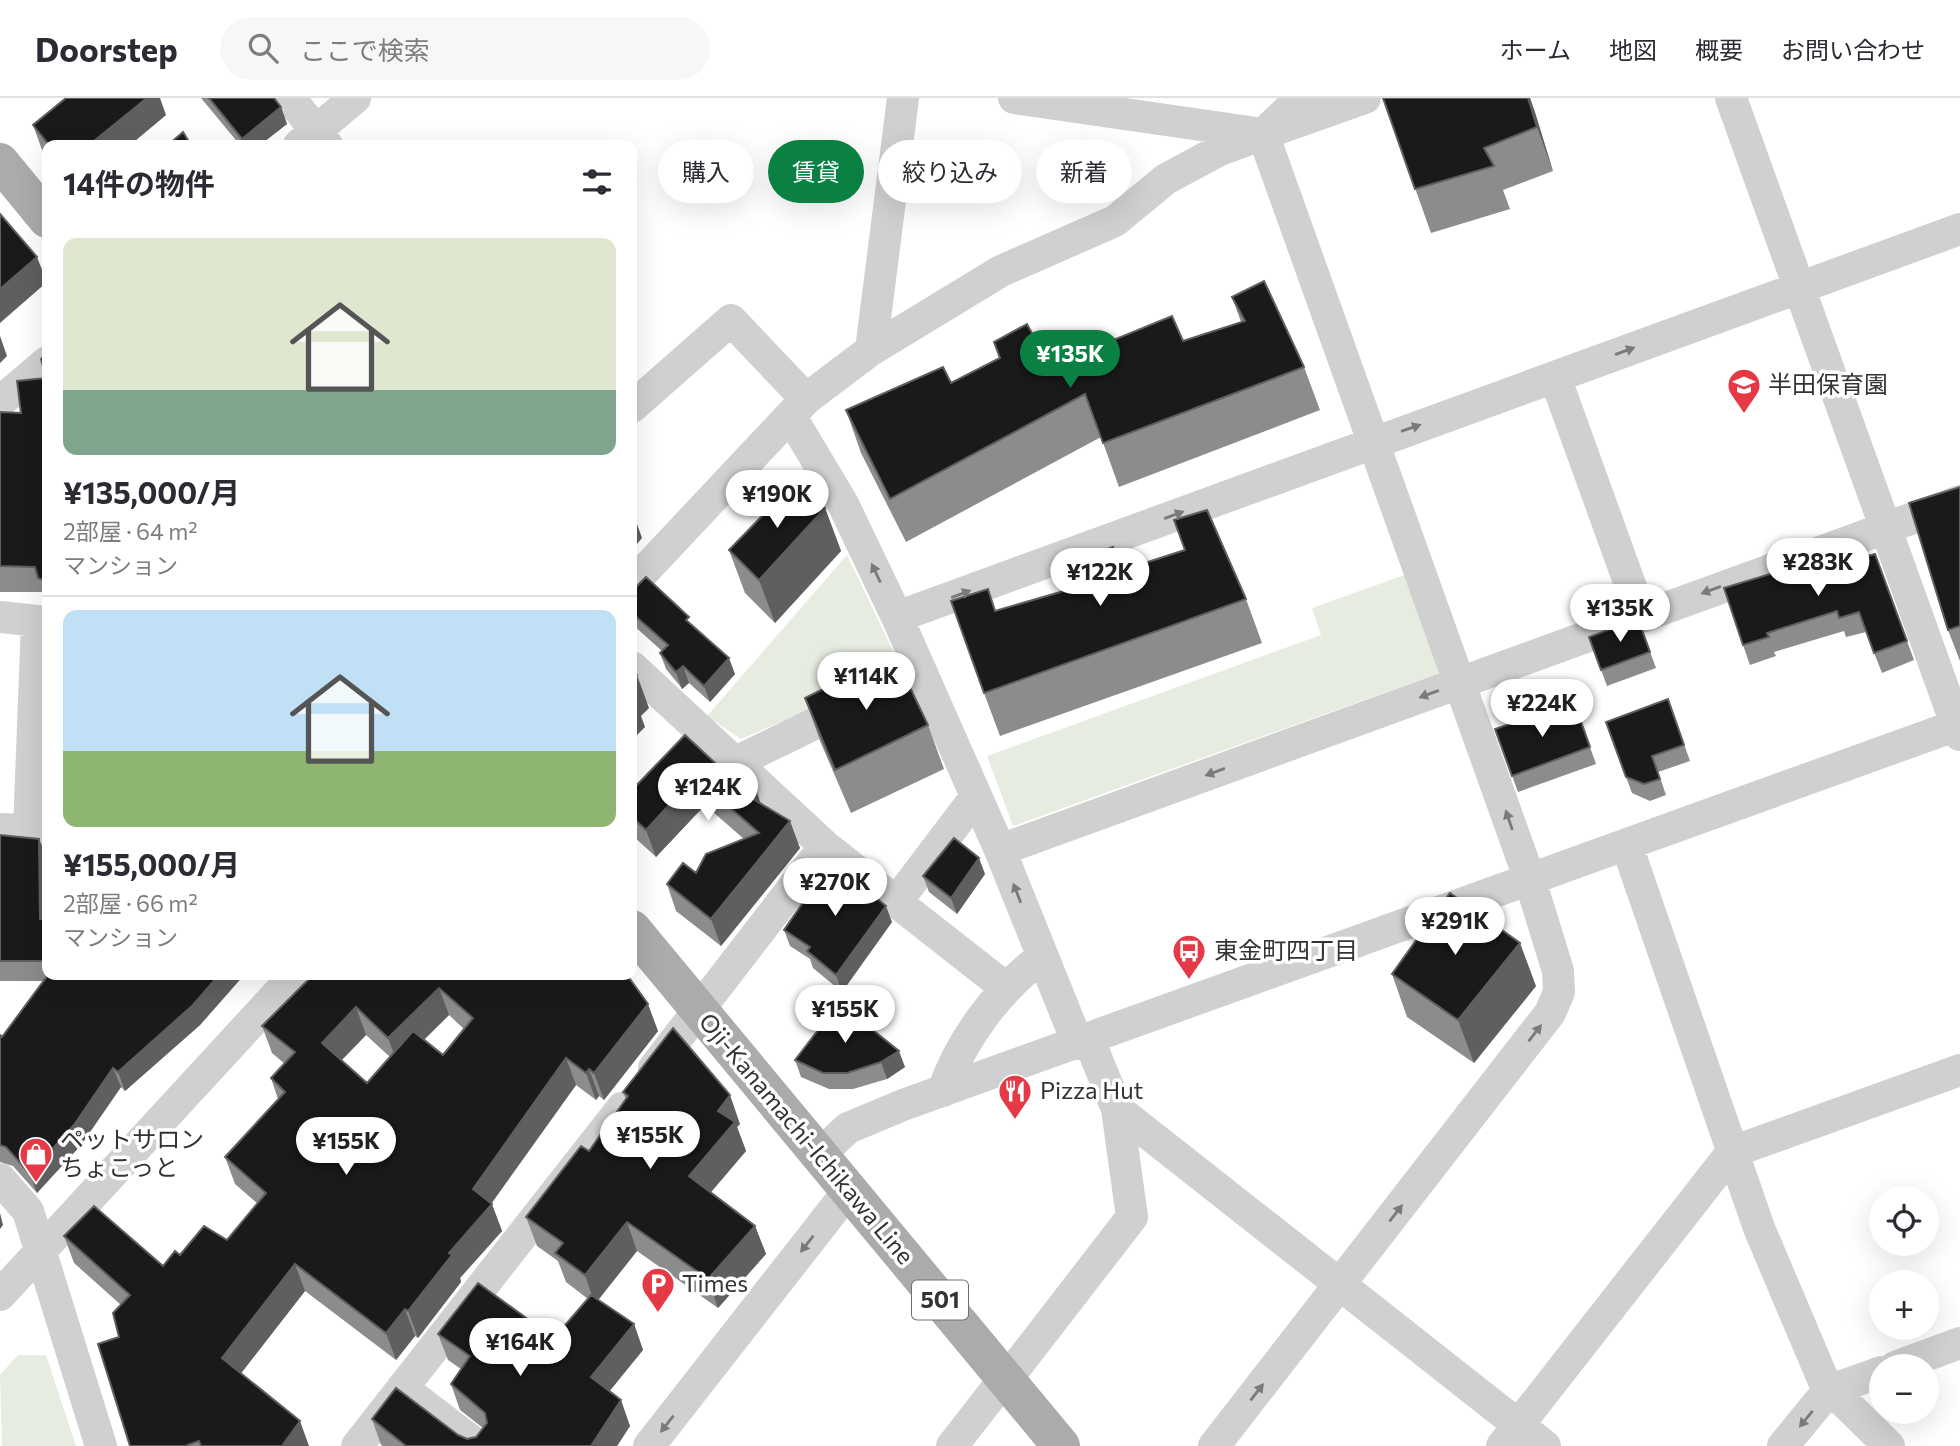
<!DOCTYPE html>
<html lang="ja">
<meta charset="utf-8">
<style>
:root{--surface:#fff;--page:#f7f7f7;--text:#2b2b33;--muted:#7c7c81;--line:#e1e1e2;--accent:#0b8043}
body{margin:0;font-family:Commissioner,"Noto Sans JP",sans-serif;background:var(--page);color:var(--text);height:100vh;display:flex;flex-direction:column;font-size:26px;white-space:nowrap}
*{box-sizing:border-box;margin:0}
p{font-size:23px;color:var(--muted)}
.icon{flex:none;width:38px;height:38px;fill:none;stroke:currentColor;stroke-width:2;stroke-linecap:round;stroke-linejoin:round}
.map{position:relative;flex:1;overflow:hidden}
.details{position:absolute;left:42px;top:42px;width:595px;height:840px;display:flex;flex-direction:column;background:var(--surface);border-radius:14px;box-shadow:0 7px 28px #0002}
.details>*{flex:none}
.banner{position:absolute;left:658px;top:42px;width:665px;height:63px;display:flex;gap:14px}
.controls{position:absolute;left:1869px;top:1088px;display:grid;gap:14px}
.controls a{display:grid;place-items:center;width:70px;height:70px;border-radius:50%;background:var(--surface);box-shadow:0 7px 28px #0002;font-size:35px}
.price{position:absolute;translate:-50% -60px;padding:0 16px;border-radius:24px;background:#fff;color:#222;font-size:23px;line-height:46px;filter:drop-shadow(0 2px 4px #0008)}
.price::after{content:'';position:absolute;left:50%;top:42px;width:21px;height:16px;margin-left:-10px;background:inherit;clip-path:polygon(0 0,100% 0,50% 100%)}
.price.current{background:var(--accent);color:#fff}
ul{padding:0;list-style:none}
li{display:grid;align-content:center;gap:14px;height:371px;padding:0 21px}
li+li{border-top:2px solid var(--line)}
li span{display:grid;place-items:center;height:217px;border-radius:14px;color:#555}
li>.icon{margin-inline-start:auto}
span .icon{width:126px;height:126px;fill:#fffc;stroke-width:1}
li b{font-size:30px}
h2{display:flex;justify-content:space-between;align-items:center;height:84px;padding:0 21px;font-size:30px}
.tag{padding:0 24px;border-radius:32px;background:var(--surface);box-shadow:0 7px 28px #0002;font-size:24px;line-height:63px}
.tag.current{background:var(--accent);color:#fff}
header{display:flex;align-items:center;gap:42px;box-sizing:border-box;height:98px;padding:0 35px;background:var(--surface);border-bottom:2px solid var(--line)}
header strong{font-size:33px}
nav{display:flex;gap:38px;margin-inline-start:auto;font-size:24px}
.search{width:490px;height:63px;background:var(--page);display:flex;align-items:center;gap:18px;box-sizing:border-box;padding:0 24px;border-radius:38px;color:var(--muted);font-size:26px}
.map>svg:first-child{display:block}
.green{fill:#e6ecdf}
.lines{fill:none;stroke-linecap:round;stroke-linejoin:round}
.minor{stroke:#d0d0d0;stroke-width:32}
.major{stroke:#ababab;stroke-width:38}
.wall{fill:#8c8c8c;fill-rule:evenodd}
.shaded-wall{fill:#5f5f5f}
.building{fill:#1a1a1a;stroke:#5f5f5f;stroke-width:2;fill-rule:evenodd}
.oneway{fill:#7a7a7a}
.labels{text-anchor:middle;stroke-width:7;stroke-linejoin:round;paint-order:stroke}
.shield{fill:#fff;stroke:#707070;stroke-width:2}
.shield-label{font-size:23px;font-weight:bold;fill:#333}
.poi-label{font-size:24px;fill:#333;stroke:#fff;text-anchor:start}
.street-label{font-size:24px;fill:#333;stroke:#fff}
</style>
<header>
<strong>Doorstep</strong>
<div class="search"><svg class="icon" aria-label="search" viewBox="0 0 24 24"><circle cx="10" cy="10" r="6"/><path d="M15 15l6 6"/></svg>ここで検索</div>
<nav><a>ホーム</a><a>地図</a><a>概要</a><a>お問い合わせ</a></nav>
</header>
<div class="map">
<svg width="1960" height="1348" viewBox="0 0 1960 1348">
<rect width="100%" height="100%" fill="#fff"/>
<path class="green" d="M847,457L897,561L861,590L741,641L707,618Z
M1407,476L1442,574L1013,728L987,658L1321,537L1312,510Z
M18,1257H46L76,1348H2L0,1277Z"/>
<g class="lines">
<path class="minor" d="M290,0L327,47
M1014,0L1263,36L1365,0
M1731,0L1960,637
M299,47L355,0
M871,252L903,0
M1555,279L1641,517
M0,304L47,264
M632,309L731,222L806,301
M791,319L843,406L897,519L1000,752L1078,946
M632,486L806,301L871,252L1001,173L1115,123L1166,81L1220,52L1263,36L1301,0
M0,519L47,524
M897,519L1960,131
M632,569L825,748L1006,890
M734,665L851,608
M0,731L47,733
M29,732L37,524
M1627,748L1759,1130L1828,1293
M1000,752L1960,403
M897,803L975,700
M654,970L825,748
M943,993C961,941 998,892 1042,859
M1117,1011L1545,1348
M820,1056L848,1030L903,1007L1960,626
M0,1081L28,1113L101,1348
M0,1197L295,877
M1895,1269L1960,1245
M1006,1282L1132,1119L1117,1011L1089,942
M402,1290L478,1348
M1832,1292L1889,1348
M357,1348L622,1010
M649,1348L849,1092
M952,1348L1005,1280
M1214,1348L1550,915L1559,894L1558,873L1530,782L1263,36
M1502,1348L1732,1054L1960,972
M1783,1348L1828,1293L1881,1274"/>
<path class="major" d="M0,64L47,121
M632,831L1061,1348"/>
</g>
<path class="wall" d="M201,0H274L281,9L287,26L260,47H240Z
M1383,0H1530L1553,73L1503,92L1510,111L1431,135Z
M166,17L130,47H47V59L42,52L33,27Z
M1232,199L1304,269L1320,312L1119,389L1101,339L906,444L861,355L846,312L951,285L1183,243L1241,224Z
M47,255V506L43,494H0V314L21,315L46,280Z
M1960,389V563L1948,532Z
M825,410L841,453L775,525L745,495L729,452Z
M1875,456L1914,562L1882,575L1866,534L1846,539L1844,533L1774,554L1776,558L1750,567L1743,547L1844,465Z
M1084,459L1123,472L1246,501L1262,545L1000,638L984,595L996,513L1093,484Z
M632,493L693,528L735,576L710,604L689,585L682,591L680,588L666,571L660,555L662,553L632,526Z
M1638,521L1656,570L1607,588L1589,539Z
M805,600L928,627L944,671L851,715L820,643Z
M1668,601L1690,663L1658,674L1666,697L1650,703L1632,695L1626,679Z
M1574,604L1596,666L1518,694L1495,631Z
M685,637L761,706L800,750L721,848L676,813L667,786L696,775L744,741L705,707L656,759L632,737V692Z
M0,737L39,741L47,760V877H244L200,927L125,993L121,989L81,1047L37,1095L13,1068L0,1064V937L2,939L43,883H0Z
M985,776L957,816L929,794L923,778Z
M892,824L842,894L813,870L810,861L790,848L784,832Z
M1392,876L1536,888L1474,965L1407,919Z
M313,877H627L658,933L604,1002L599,998L596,1002L576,987L491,1105L502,1133L460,1180L461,1184L418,1240L415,1238L396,1262L305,1193L241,1275L309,1348H130L119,1239L121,1207L74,1165L64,1138L163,1168L180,1157L227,1142L257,1105L235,1086L225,1059L278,1001L271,980L285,966L272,955L262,928ZM449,917L464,931L443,957L424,942ZM366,937L390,959L367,985L342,962Z
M839,905L905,969L887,981L853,991H829L801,979L795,962Z
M623,994L740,1026L737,1029L746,1053L711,1094L755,1128L766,1156L718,1210L637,1153L598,1202L634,1226L643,1252L609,1293L630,1328L617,1348H383L381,1347L372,1321L458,1337L467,1341L476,1339L483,1330L460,1312L451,1286L461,1271L448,1262L438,1236L554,1240L588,1201L566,1184L558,1163L537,1148L526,1119L589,1053L626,1001Z"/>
<path class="shaded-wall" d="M147,0H160L166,17L130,47H89Z
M1528,0H1530L1535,14L1553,73L1537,29Z
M281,9L287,26L260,47H244L242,41Z
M37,159L47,184L0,225V191Z
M0,238L7,258L0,265Z
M825,410L841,453L775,525L759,482Z
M636,423L642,440L632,452V428Z
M729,560L735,576L710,604L704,588Z
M683,568L689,585L682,591L676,574Z
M637,577L649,610L641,618L645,629L632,642V583Z
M695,679L705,707L656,759L646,732Z
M756,691L765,719L748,698Z
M790,723L800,750L721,848L711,821Z
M39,741L47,760V840L40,821Z
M979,760L985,776L957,816L951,800Z
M886,808L892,824L842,894L836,877Z
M1520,845L1536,888L1474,965L1458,922Z
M219,877H244L200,927L125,993L118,974Z
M439,890L449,917L398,967L388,940Z
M648,906L658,933L604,1002L594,975Z
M356,909L366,937L332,972L322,945Z
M899,953L905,969L887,981L881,964Z
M566,960L576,987L489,1109L492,1106L502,1133L460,1180L461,1184L418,1240L408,1213L473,1091Z
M113,970L121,989L81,1047L37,1095L30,1076Z
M589,971L599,998L596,1002L586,975Z
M730,997L740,1026L737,1029L746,1053L700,1107L689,1078L718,1013Z
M0,1115L3,1127L0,1131Z
M627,1124L637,1153L595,1206L585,1177Z
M755,1128L766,1156L718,1210L708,1181Z
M295,1166L305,1193L232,1287L222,1260Z
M405,1211L415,1238L396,1262L386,1235Z
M634,1226L643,1252L600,1305L591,1279Z
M621,1302L630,1328L617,1348H591Z
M300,1323L309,1348H282Z"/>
<path class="building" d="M66,0H147L89,47H49L33,27Z
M209,0H274L281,9L242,41Z
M1383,0H1528L1537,29L1484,50L1494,68L1415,91Z
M183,34L191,47H168Z
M0,116L37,159L0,191Z
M1264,183L1304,269L1103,345L1085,296L890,401L846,312L943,269L951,285L1000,260L994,244L1027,226L1050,268L1172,218L1183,243L1245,223L1232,199Z
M47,255V484L38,480L35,469L0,468V314L21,315L17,283L46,280L41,261Z
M795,384L825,410L759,482L729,452Z
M1960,389V528L1948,532L1909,405Z
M1207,412L1246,501L984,595L951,503L988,491L995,513L1095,484L1084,459L1113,449L1123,472L1185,452L1174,422Z
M632,420L636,423L632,428Z
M1837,445L1843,465L1875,456L1907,543L1874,555L1859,514L1839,520L1837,513L1767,535L1769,539L1743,547L1724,490L1816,462L1813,454Z
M646,479L689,519L686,522L729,560L704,588L683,568L676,574L674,572L660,555L668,547L632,515V493Z
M1638,521L1650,554L1601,572L1589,539Z
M894,556L928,627L835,672L805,600Z
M632,572L637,577L632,583Z
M1668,601L1684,647L1652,658L1660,681L1644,686L1626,679L1606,624Z
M1574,604L1590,649L1512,678L1495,631Z
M47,623V691H45Z
M685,637L728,677L733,672L756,691L748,698L790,723L711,821L667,786L683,765L696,775L706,756L759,735L695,679L646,732L632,719V692Z
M0,737L39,741L40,821H47V863H0Z
M954,740L979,760L951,800L923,778Z
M831,764L886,808L836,877L807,853L810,849L784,832Z
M1450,795L1520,845L1458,922L1392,876Z
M48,877H219L193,907L118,974L113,970L74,1027L30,1076L6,1049L0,1047V937L2,939Z
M313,877H627L648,906L594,975L589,971L586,975L566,960L473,1091L492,1106L449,1155L452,1157L408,1213L405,1211L386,1235L295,1166L222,1260L300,1323L282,1348H201L199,1343L185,1348H130L98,1246L119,1239L113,1215L130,1197L64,1138L94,1108L163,1168L175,1153L180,1157L204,1128L227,1142L266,1095L225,1059L285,994L271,980L295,954L262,928ZM439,890L473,920L443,957L413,933L367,985L322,945L356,909L388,940Z
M839,905L899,953L881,964L847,975H823L795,962Z
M673,930L730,997L718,1013L735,1024L689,1078L755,1128L708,1181L627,1124L585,1177L555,1155L563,1145L526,1119L581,1048L589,1053L628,998L623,994Z
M478,1185L554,1240L591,1197L634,1226L591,1279L621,1302L591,1348H406L372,1321L396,1290L458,1337L467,1341L476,1339L487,1325L485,1315L451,1286L470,1258L438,1236Z"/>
<defs><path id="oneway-solid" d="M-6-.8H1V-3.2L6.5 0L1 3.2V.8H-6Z" transform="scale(1.75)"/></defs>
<g class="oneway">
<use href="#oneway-solid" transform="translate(1625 253) rotate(-20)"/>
<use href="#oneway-solid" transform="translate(1411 330) rotate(-19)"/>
<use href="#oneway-solid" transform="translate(1174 417) rotate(-20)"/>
<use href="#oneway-solid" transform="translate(876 475) rotate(-115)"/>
<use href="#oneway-solid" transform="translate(1711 492) rotate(160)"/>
<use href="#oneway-solid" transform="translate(961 496) rotate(-20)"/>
<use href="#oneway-solid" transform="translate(1429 596) rotate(160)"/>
<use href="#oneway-solid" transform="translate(1215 674) rotate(160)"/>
<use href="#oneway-solid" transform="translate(1509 722) rotate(-109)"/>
<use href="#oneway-solid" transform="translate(1017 795) rotate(-111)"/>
<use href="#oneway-solid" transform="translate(1535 935) rotate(-52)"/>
<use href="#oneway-solid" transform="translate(1396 1115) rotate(-52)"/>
<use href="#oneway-solid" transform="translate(807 1146) rotate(128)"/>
<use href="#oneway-solid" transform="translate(1257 1294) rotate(-52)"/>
<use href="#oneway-solid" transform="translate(1806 1321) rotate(129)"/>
<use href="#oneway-solid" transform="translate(667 1326) rotate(128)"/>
</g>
<defs>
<symbol id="school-pin" viewBox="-11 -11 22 30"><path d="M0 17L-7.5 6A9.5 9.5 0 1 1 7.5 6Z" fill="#e63946" stroke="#fff"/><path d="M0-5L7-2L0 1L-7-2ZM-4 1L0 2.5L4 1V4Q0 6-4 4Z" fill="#fff"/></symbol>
<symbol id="bus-pin" viewBox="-11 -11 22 30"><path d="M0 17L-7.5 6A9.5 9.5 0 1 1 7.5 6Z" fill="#e63946" stroke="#fff"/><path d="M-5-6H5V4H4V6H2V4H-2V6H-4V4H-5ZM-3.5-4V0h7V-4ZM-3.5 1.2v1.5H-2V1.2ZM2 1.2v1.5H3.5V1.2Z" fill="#fff"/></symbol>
<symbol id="restaurant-pin" viewBox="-11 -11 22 30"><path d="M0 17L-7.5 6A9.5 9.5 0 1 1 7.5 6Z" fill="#e63946" stroke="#fff"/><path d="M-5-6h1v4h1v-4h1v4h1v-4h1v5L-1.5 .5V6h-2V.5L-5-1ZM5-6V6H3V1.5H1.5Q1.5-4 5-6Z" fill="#fff"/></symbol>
<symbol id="shop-pin" viewBox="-11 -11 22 30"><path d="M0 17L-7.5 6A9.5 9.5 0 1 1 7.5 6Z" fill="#e63946" stroke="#fff"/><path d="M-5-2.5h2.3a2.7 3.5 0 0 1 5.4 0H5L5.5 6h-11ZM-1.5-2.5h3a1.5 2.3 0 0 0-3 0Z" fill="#fff"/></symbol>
<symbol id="parking-pin" viewBox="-11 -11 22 30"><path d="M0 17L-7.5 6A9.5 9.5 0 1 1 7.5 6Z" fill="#e63946" stroke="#fff"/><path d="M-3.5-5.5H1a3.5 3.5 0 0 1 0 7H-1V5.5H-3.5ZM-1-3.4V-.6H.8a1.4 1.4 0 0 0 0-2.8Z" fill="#fff"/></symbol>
</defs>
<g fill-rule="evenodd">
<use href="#school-pin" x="1725" y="268" width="38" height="52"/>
<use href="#bus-pin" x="1170" y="834" width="38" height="52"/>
<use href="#restaurant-pin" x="996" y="974" width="38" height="52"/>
<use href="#shop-pin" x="17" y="1037" width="38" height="52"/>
<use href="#parking-pin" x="639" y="1167" width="38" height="52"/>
</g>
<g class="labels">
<rect class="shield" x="912" y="1182.5" width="56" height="39" rx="5"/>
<g class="shield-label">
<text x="940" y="1210">501</text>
</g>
<g class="poi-label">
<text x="1768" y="295">半田保育園</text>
<text x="1214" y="861">東金町四丁目</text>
<text x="1040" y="1001">Pizza Hut</text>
<text x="60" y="1050">ペットサロン<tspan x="60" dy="28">ちょこっと</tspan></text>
<text x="682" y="1194">Times</text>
</g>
<g class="street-label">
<text transform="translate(806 1041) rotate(50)" y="8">Oji-Kanamachi-Ichikawa Line</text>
</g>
</g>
</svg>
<div class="controls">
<a><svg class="icon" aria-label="locate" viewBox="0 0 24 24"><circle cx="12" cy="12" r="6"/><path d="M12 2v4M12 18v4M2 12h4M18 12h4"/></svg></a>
<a>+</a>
<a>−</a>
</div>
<b class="price current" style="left:1070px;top:292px">¥135K</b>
<b class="price" style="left:777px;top:432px">¥190K</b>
<b class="price" style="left:1818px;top:500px">¥283K</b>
<b class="price" style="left:1100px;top:510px">¥122K</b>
<b class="price" style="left:1620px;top:546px">¥135K</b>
<b class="price" style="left:866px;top:614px">¥114K</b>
<b class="price" style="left:1542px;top:641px">¥224K</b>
<b class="price" style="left:708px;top:725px">¥124K</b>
<b class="price" style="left:835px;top:820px">¥270K</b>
<b class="price" style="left:1455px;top:859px">¥291K</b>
<b class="price" style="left:845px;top:947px">¥155K</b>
<b class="price" style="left:650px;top:1073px">¥155K</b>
<b class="price" style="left:346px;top:1079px">¥155K</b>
<b class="price" style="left:520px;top:1280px">¥164K</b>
<div class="banner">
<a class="tag">購入</a>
<a class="tag current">賃貸</a>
<a class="tag">絞り込み</a>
<a class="tag">新着</a>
</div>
<section class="details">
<h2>14件の物件<svg class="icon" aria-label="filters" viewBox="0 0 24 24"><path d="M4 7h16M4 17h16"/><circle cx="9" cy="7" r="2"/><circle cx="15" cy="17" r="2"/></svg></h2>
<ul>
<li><span style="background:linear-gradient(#dfe7d0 70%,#7fa58c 0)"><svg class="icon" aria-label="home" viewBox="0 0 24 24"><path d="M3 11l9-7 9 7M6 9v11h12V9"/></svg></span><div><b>¥135,000/月</b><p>2部屋 · 64 m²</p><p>マンション</p></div></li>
<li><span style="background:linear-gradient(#bfe0f5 65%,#8fb573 0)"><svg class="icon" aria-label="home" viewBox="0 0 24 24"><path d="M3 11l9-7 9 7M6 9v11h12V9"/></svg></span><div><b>¥155,000/月</b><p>2部屋 · 66 m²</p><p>マンション</p></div></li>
</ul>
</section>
</div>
